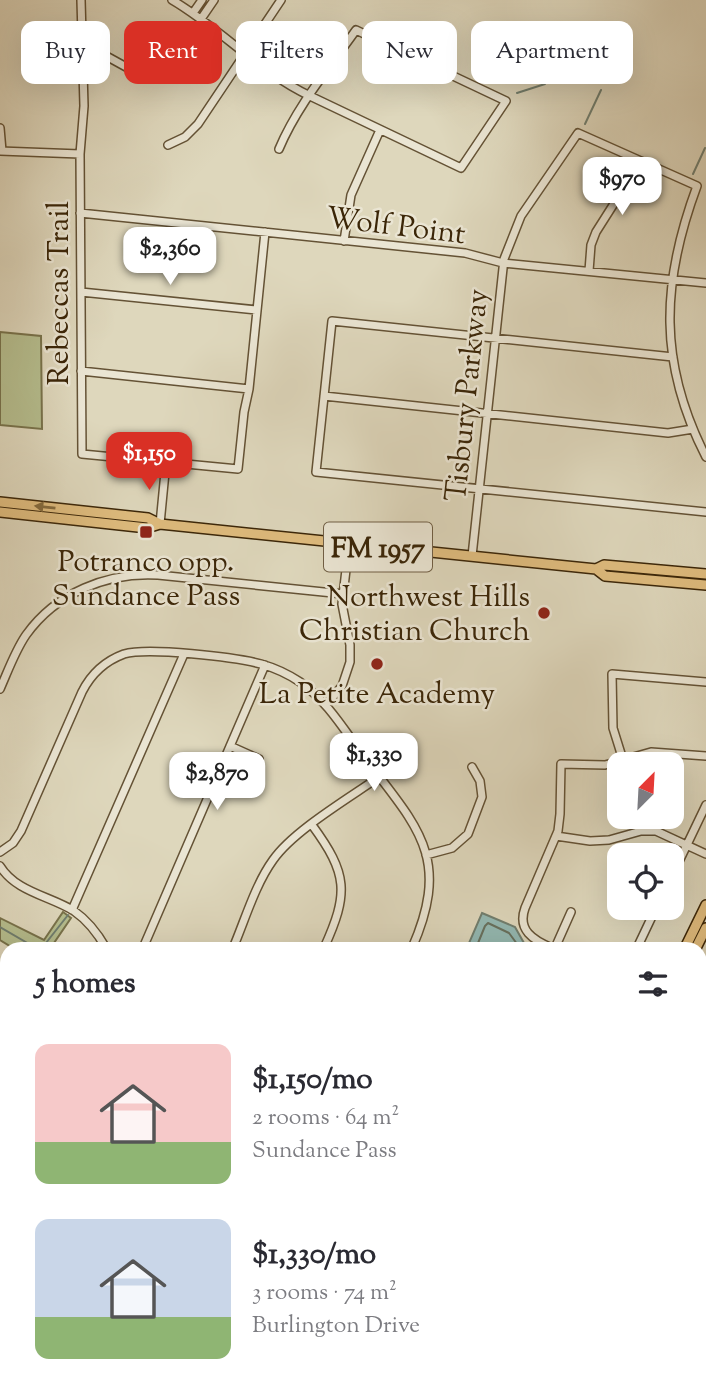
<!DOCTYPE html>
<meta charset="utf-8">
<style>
:root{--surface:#fff;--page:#f7f7f7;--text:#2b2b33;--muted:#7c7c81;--accent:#d93025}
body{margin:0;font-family:"Sorts Mill Goudy",serif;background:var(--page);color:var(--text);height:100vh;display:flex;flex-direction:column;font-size:26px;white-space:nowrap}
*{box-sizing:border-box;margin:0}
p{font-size:23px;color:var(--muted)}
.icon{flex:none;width:38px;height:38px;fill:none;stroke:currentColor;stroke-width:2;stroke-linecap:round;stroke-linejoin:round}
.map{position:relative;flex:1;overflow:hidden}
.side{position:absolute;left:0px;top:942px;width:707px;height:450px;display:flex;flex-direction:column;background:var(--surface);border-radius:21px 21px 0 0;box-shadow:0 7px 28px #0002}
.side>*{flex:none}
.guide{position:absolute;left:21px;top:21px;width:665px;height:63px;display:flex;gap:14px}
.needle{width:46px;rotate:24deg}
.controls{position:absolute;left:607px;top:752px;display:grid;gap:14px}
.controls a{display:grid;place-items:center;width:77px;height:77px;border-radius:14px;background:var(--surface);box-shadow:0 7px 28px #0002;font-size:35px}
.price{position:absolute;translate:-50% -60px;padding:0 16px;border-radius:14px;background:#fff;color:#222;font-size:23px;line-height:46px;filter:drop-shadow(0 2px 4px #0008)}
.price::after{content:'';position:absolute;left:50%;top:42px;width:21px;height:16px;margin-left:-10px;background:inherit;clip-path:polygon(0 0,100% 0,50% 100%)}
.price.active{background:var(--accent);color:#fff}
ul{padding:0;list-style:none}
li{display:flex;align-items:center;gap:21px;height:175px;padding:0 35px}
li span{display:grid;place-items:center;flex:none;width:196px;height:140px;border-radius:14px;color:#555}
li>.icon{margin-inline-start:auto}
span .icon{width:84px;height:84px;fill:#fffc;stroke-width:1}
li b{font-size:30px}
h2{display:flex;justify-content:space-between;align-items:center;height:84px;padding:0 35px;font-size:30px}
.pill{padding:0 24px;border-radius:14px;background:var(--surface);box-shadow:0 7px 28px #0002;font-size:24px;line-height:63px}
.pill.active{background:var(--accent);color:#fff}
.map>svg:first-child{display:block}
.green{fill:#b5bd8e;stroke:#78724b;stroke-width:2}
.water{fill:#93b9b3;stroke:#707e6f;stroke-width:2}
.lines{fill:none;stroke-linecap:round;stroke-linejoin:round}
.shore{stroke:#67705e;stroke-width:2}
.stream{stroke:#707e6f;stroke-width:2}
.minor-casing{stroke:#645235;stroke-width:10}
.major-casing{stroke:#3b2608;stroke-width:12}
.minor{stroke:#eae5d3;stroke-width:7}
.major{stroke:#dfbc7e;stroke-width:9}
.oneway{fill:#856a3d}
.poi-dot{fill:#8f2418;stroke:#eae5d3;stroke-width:2.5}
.labels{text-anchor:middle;stroke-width:5;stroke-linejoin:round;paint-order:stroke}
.shield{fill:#eae5d3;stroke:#705f45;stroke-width:2}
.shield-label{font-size:28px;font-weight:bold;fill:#3b2608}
.street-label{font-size:30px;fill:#3b2608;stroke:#eae5d3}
.poi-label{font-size:30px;fill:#3b2608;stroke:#eae5d3}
</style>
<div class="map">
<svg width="706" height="1390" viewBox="0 0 706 1390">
<rect width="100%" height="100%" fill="#ded7bc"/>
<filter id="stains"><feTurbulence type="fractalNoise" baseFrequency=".00286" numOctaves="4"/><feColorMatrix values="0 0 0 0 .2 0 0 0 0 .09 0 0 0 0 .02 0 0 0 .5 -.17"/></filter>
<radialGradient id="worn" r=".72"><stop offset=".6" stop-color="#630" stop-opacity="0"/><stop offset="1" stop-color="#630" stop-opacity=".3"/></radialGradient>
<path class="green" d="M0,332L41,336L42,429L0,425Z
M63,912L71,918L52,946L54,948H13L0,940V918L44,940Z
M7,1065V1146L0,1154V1084Z"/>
<path class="water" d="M482,913L515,927L524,943L531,948H470L469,943Z"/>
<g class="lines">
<path class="shore" d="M476,948L485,926L488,923L509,933L520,948"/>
<path class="stream" d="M517,93L545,84
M585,124L601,90
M693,174L705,148
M0,927L36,948
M42,948L68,915
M0,1121L7,1111
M0,1123L7,1128
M624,1384L629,1390"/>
<defs>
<path id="minor" d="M81,0L84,106L80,154L82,454L238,469L244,412L249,389L265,232
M172,0C220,28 259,72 310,96L461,168L506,101L356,30C329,68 297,106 279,149
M193,13L202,0
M201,19L214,0
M82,55L108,57L137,73
M0,128L2,151
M168,145L185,137L198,124L281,0
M0,151L80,154
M80,213L465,253L503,263L706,283
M344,241L351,195L380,130
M589,271L591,245L596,232L641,161
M81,292L257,310
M673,357L332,321L316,472L706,512
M81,371L249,389
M324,396L668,433L693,429
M160,524L166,462
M472,556L504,259L521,216L578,133L697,186C661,283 658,363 706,457
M0,689C8,671 15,651 26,635C56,593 107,572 158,575L343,594
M326,705L342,686L350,662V645L342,604L349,544
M230,746L259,759
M623,760L613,728L612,674L706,682
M312,825C348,874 349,893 324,948
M556,836L590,841L609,840L641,831H656L706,854
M0,852L13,843L21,831L82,692C91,674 105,661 124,654C148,647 235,657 261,664C275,668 288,674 300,682C326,700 343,728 362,754C415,825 453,855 412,948
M426,855L452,848L468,834L482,797L480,781L472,767
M0,866C16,892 50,896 74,911C87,920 98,934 106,948
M672,876L706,805
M72,910L184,654
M143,948L265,665
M233,948C245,920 255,885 273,860C293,831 349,798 379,777
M552,948C533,940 517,930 525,908L558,831L560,814L561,764L605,765L651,752L706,756
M555,948L571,912
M637,948L656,908
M700,1090L706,1091
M0,1242L7,1243
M0,1317L7,1320
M700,1347L706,1348
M324,1384L337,1390
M557,1384L562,1390
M537,1390L539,1384
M705,1390L706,1384"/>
<path id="major" d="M0,502L148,518L160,524L596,569L604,565L706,574
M0,512L147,528L160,524
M596,569L605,576L706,585
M685,948L706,905
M696,948L706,928
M472,1390L475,1384
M483,1390L486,1384"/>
</defs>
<use href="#minor" class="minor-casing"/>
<use href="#major" class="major-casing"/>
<use href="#minor" class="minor"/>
<use href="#major" class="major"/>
</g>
<defs><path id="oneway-solid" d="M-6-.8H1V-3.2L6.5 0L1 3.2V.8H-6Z" transform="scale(1.75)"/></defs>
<use class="oneway" href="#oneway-solid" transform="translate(45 507) rotate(-174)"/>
<g class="poi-dot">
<rect x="139" y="525" width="14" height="14" rx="3.5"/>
<circle cx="544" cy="613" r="7"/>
<circle cx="377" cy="664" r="7"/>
</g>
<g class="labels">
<rect class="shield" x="324" y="522.5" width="108" height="49" rx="5"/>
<g class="shield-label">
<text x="378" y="557">FM 1957</text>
</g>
<g class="street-label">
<text transform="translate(396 225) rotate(7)" y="10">Wolf Point</text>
<text transform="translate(58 293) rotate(-90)" y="10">Rebeccas Trail</text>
<text transform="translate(466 395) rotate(-84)" y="10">Tisbury Parkway</text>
</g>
<g class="poi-label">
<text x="146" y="571">Potranco opp.<tspan x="146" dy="34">Sundance Pass</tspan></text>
<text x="530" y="606" text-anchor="end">Northwest Hills<tspan x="530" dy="34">Christian Church</tspan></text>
<text x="377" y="703">La Petite Academy</text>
</g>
</g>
<rect width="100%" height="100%" filter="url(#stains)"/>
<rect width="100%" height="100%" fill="url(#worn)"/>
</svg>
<div class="controls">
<a><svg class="needle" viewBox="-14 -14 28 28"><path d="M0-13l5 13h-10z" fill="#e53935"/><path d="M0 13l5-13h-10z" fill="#7c7c81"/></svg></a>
<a><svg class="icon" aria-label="locate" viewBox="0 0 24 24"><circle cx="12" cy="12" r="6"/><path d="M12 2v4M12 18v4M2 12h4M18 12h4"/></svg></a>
</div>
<b class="price" style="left:622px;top:217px">$970</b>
<b class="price" style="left:170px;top:287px">$2,360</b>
<b class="price active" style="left:149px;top:492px">$1,150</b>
<b class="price" style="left:374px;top:793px">$1,330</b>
<b class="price" style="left:217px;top:812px">$2,870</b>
<div class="guide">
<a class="pill">Buy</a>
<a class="pill active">Rent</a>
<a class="pill">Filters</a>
<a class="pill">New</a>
<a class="pill">Apartment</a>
</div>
<section class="side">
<h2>5 homes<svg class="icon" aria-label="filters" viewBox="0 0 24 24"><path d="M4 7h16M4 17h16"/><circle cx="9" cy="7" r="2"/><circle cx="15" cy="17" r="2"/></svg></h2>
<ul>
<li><span style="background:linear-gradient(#f6c9c9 70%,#8fb573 0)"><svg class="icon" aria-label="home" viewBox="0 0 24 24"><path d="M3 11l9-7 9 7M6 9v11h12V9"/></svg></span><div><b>$1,150/mo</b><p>2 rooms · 64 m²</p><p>Sundance Pass</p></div></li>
<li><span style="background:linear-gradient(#c9d6e8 70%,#8fb573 0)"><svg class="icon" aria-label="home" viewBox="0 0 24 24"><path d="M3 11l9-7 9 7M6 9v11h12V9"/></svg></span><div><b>$1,330/mo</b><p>3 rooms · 74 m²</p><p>Burlington Drive</p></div></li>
</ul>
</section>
</div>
